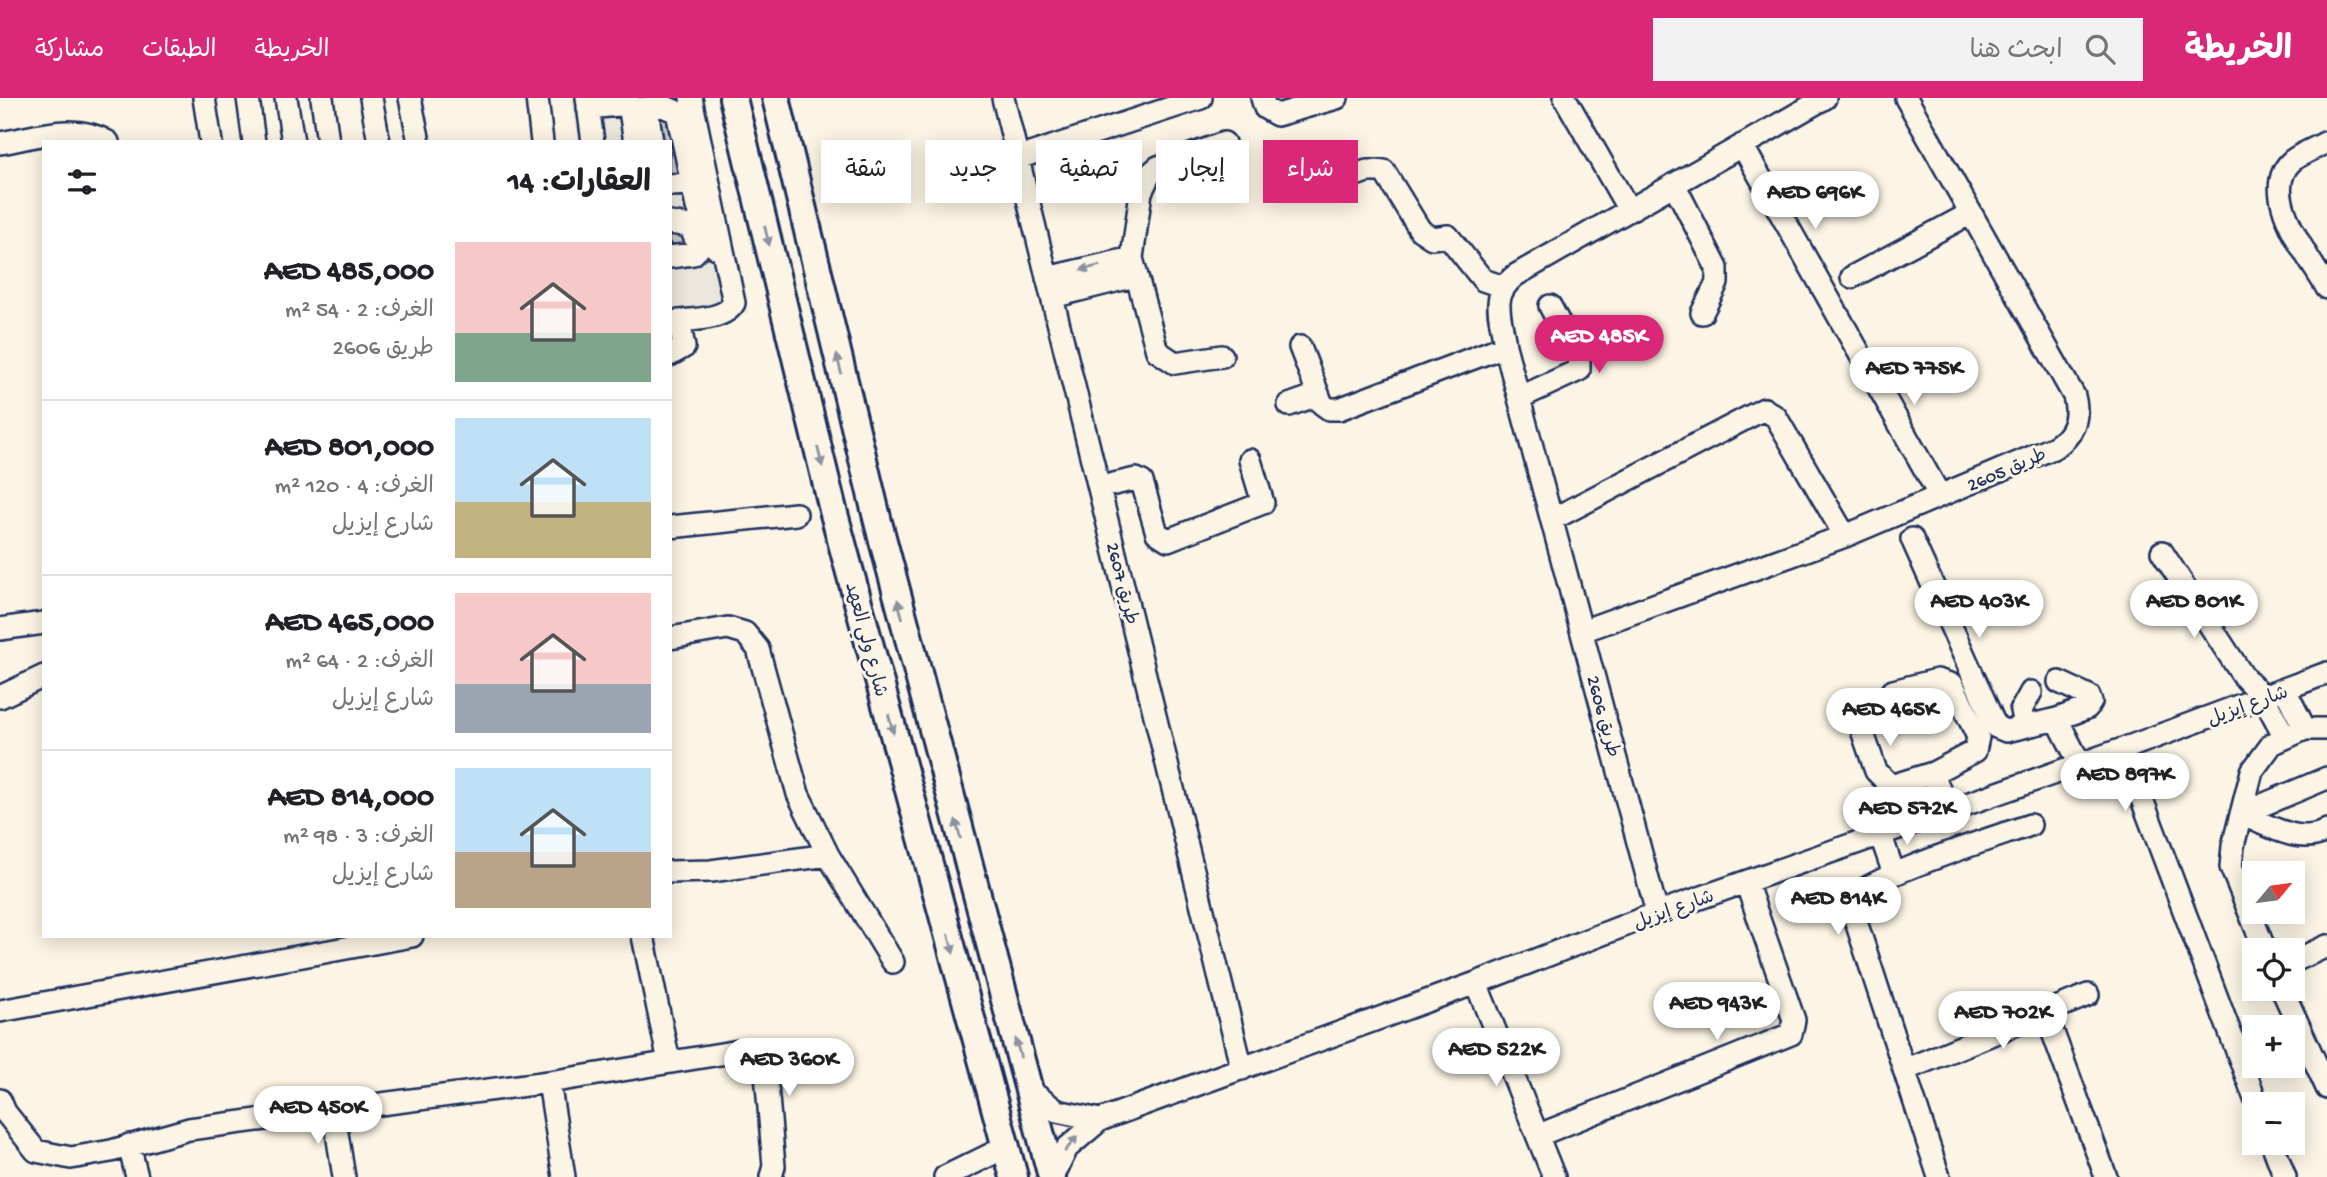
<!DOCTYPE html>
<html lang="ar">
<meta charset="utf-8">
<style>
:root{--surface:#fff;--page:#f2f2f2;--text:#202124;--muted:#757577;--line:#e0e0e0;--accent:#db2777}
body{margin:0;font-family:"Gochi Hand","Playpen Sans Arabic",sans-serif;background:var(--page);color:var(--text);direction:rtl;height:100vh;display:flex;flex-direction:column;font-size:26px;white-space:nowrap}
*{box-sizing:border-box;margin:0}
p{font-size:23px;color:var(--muted)}
.icon{flex:none;width:38px;height:38px;fill:none;stroke:currentColor;stroke-width:2;stroke-linecap:round;stroke-linejoin:round}
.map{position:relative;flex:1;overflow:hidden;direction:ltr}
.panel{position:absolute;left:42px;top:42px;width:630px;height:798px;display:flex;flex-direction:column;background:var(--surface);border-radius:0px;box-shadow:0 4px 18px #0003;direction:rtl}
.panel>*{flex:none}
.top-card{position:absolute;left:693px;top:42px;width:665px;height:63px;direction:rtl;display:flex;gap:14px}
.needle{width:46px;rotate:61deg}
.buttons{position:absolute;left:2242px;top:763px;display:grid;gap:14px}
.buttons a{display:grid;place-items:center;width:63px;height:63px;border-radius:0px;background:var(--surface);box-shadow:0 4px 18px #0003;font-size:35px}
.price{position:absolute;translate:-50% -60px;padding:0 16px;border-radius:24px;background:#fff;color:#222;font-size:23px;line-height:46px;filter:drop-shadow(0 2px 4px #0008)}
.price::after{content:'';position:absolute;left:50%;top:42px;width:21px;height:16px;margin-left:-10px;background:inherit;clip-path:polygon(0 0,100% 0,50% 100%)}
.price.current{background:var(--accent);color:#fff}
ul{padding:0;list-style:none}
li{display:flex;align-items:center;gap:21px;height:175px;padding:0 21px}
li+li{border-top:2px solid var(--line)}
li span{display:grid;place-items:center;flex:none;width:196px;height:140px;border-radius:0px;color:#555}
li>.icon{margin-inline-start:auto}
span .icon{width:84px;height:84px;fill:#fffc;stroke-width:1}
li b{font-size:30px}
h2{display:flex;justify-content:space-between;align-items:center;height:84px;padding:0 21px;font-size:30px}
.pill{padding:0 24px;border-radius:0px;background:var(--surface);box-shadow:0 4px 18px #0003;font-size:24px;line-height:63px}
.pill.current{background:var(--accent);color:#fff}
header{display:flex;align-items:center;gap:42px;box-sizing:border-box;height:98px;padding:0 35px;background:var(--accent);color:#fff}
header strong{font-size:33px}
nav{display:flex;gap:38px;margin-inline-start:auto;font-size:24px}
.search{width:490px;height:63px;background:var(--page);display:flex;align-items:center;gap:18px;box-sizing:border-box;padding:0 24px;border-radius:0px;color:var(--muted);font-size:26px}
.map>svg:first-child{display:block}
.built{fill:#ece7dc}
.building{fill:#c8c7c6;stroke:#1b2f5e;stroke-width:2}
.lines{fill:none;stroke-linecap:round;stroke-linejoin:round}
.minor-casing{stroke:#1b2f5e;stroke-width:26}
.major-casing{stroke:#1b2f5e;stroke-width:32}
.minor{stroke:#fcf5e5;stroke-width:21}
.major{stroke:#fcf5e5;stroke-width:26}
.oneway{fill:#8c92a2}
.labels{text-anchor:middle;stroke-width:6;stroke-linejoin:round;paint-order:stroke}
.street-label{font-size:19px;fill:#1b2f5e;stroke:#fcf5e5}
</style>
<header>
<strong>الخريطة</strong>
<div class="search"><svg class="icon" aria-label="search" viewBox="0 0 24 24"><circle cx="10" cy="10" r="6"/><path d="M15 15l6 6"/></svg>ابحث هنا</div>
<nav><a>الخريطة</a><a>الطبقات</a><a>مشاركة</a></nav>
</header>
<div class="map">
<svg width="2327" height="1079" viewBox="0 0 2327 1079">
<rect width="100%" height="100%" fill="#fcf5e5"/>
<filter id="ink" filterUnits="userSpaceOnUse"><feTurbulence type="fractalNoise" baseFrequency=".0143" numOctaves="2"/><feDisplacementMap in="SourceGraphic" scale="14" xChannelSelector="R" yChannelSelector="G"/><feConvolveMatrix kernelMatrix="1 2 1 2 8 2 1 2 1" color-interpolation-filters="sRGB"/></filter>
<g filter="url(#ink)">
<path class="built" d="M571,0H695L748,214L670,226V44H579Z"/>
<path class="building" d="M675,16L687,74L670,78V44H659L654,20Z
M687,131L690,148L670,152V134Z"/>
<g class="lines">
<defs>
<path id="minor" d="M204,0L211,44
M248,0L254,44
M286,0L293,44
M322,0L328,44
M371,0L379,44
M410,0L419,44
M537,0L542,44
M587,0L593,44
M628,0L635,44
M1003,0L1242,971
M1262,0L1265,10L1277,17L1337,0
M1565,0L1629,112
M588,10L629,6
M647,10L652,44
M630,12L663,8L677,14L697,109L716,150
M2327,44C2316,50 2302,55 2293,62C2256,93 2310,160 2327,190
M0,45C36,39 75,24 108,44
M1742,47L1940,398
M1018,60L1201,0
M1330,86L1367,73H1384L1420,132L1432,140L1448,138L1483,182L1501,188
M1674,86L1717,170V185L1702,215
M670,87L692,86
M670,125L690,128L699,150L693,156L670,159
M1852,179L1971,115
M1047,180L1132,160
M1052,199L1135,178
M670,224C690,221 724,223 734,205L691,0
M1300,249L1322,306L1329,311H1339L1505,248
M670,257L684,249L679,223
M1222,258L1175,265L1157,253L1132,160L1141,94L1150,76L1158,69L1224,45
M1519,300L1579,272V262L1550,208
M1289,307L1317,297
M1101,389L1136,381L1142,384L1157,435L1168,442L1263,405L1250,362
M1553,421L1764,311L1776,319L1845,438
M670,429L796,416
M1912,441L1996,629L2006,633L2057,621
M2162,454L2243,578L2264,600L2285,639
M0,531L44,525
M1582,533L1845,438L2053,350C2073,339 2080,320 2074,298L1906,0
M670,540L728,530L745,535L758,551L798,696L828,757L893,864
M2059,584L2089,598L2091,604L2087,610L2057,621L2080,666
M2285,592L2305,631
M1893,593L1937,582L1953,587L1978,639L1975,653L1933,675L1947,712
M0,599L44,578
M1855,612L1876,673L1891,688L1933,675
M2024,629L2021,612L2031,594
M2123,651L2257,1006
M2241,716L2327,680
M2241,716C2266,726 2301,749 2327,732
M1880,735L1894,776
M670,774L711,773L828,757
M1657,815L1505,248C1501,217 1489,198 1516,177L1825,0
M643,838L669,964
M2265,852L2231,769L2233,748L2252,673L2272,646L2305,631H2327
M2292,864L2327,848
M1476,885L1554,1079
M2282,891L2327,990
M0,913L412,838
M2045,913L2106,1079
M1904,972L2088,897
M549,984L564,1079
M1029,992L1057,1013L1100,1022
M0,1002L5,1014L36,1053L71,1060L111,1053L189,1031L549,984L739,953L755,954L765,964L774,1068L771,1079
M333,1010L344,1079
M1539,1037L1791,936L1794,922L1746,784
M2272,1045L2285,1079
M129,1047L137,1079
M945,1079L1006,1049
M1053,1079L1067,1050L1100,1022L1476,885L1657,815L2123,651L2327,575
M1939,1079L1850,805C1858,781 2000,738 2030,727"/>
<path id="major" d="M733,0L833,412L1014,1079
M776,0L878,424L1052,1079"/>
</defs>
<use href="#minor" class="minor-casing"/>
<use href="#major" class="major-casing"/>
<use href="#minor" class="minor"/>
<use href="#major" class="major"/>
</g>
<defs><path id="oneway-solid" d="M-6-.8H1V-3.2L6.5 0L1 3.2V.8H-6Z" transform="scale(1.75)"/></defs>
<g class="oneway">
<use href="#oneway-solid" transform="translate(767 138) rotate(76)"/>
<use href="#oneway-solid" transform="translate(1090 170) rotate(166)"/>
<use href="#oneway-solid" transform="translate(839 266) rotate(-104)"/>
<use href="#oneway-solid" transform="translate(820 359) rotate(76)"/>
<use href="#oneway-solid" transform="translate(900 511) rotate(-105)"/>
<use href="#oneway-solid" transform="translate(891 626) rotate(75)"/>
<use href="#oneway-solid" transform="translate(958 731) rotate(-105)"/>
<use href="#oneway-solid" transform="translate(951 846) rotate(75)"/>
<use href="#oneway-solid" transform="translate(1018 950) rotate(-105)"/>
<use href="#oneway-solid" transform="translate(1071 1046) rotate(-50)"/>
</g>
</g>
<g class="labels">
<g class="street-label">
<text transform="translate(2006 370) rotate(-23)" y="7">طريق 2605</text>
<text transform="translate(1124 485) rotate(76)" y="7">طريق 2607</text>
<text transform="translate(868 541) rotate(75)" y="7">شارع ولي العهد</text>
<text transform="translate(2247 606) rotate(-20)" y="7">شارع إيزيل</text>
<text transform="translate(1605 618) rotate(75)" y="7">طريق 2606</text>
<text transform="translate(1673 810) rotate(-20)" y="7">شارع إيزيل</text>
</g>
</g>
</svg>
<div class="buttons">
<a><svg class="needle" viewBox="-14 -14 28 28"><path d="M0-13l5 13h-10z" fill="#e53935"/><path d="M0 13l5-13h-10z" fill="#757577"/></svg></a>
<a><svg class="icon" aria-label="locate" viewBox="0 0 24 24"><circle cx="12" cy="12" r="6"/><path d="M12 2v4M12 18v4M2 12h4M18 12h4"/></svg></a>
<a>+</a>
<a>−</a>
</div>
<b class="price" style="left:1815px;top:133px">AED 696K</b>
<b class="price current" style="left:1599px;top:277px">AED 485K</b>
<b class="price" style="left:1914px;top:309px">AED 775K</b>
<b class="price" style="left:1979px;top:542px">AED 403K</b>
<b class="price" style="left:2194px;top:542px">AED 801K</b>
<b class="price" style="left:1890px;top:650px">AED 465K</b>
<b class="price" style="left:2125px;top:715px">AED 897K</b>
<b class="price" style="left:1907px;top:749px">AED 572K</b>
<b class="price" style="left:1838px;top:839px">AED 814K</b>
<b class="price" style="left:1717px;top:944px">AED 943K</b>
<b class="price" style="left:2003px;top:953px">AED 702K</b>
<b class="price" style="left:1496px;top:990px">AED 522K</b>
<b class="price" style="left:789px;top:1000px">AED 360K</b>
<b class="price" style="left:318px;top:1048px">AED 450K</b>
<div class="top-card">
<a class="pill current">شراء</a>
<a class="pill">إيجار</a>
<a class="pill">تصفية</a>
<a class="pill">جديد</a>
<a class="pill">شقة</a>
</div>
<section class="panel">
<h2>العقارات: 14<svg class="icon" aria-label="filters" viewBox="0 0 24 24"><path d="M4 7h16M4 17h16"/><circle cx="9" cy="7" r="2"/><circle cx="15" cy="17" r="2"/></svg></h2>
<ul>
<li><span style="background:linear-gradient(#f6c9c9 65%,#7fa58c 0)"><svg class="icon" aria-label="home" viewBox="0 0 24 24"><path d="M3 11l9-7 9 7M6 9v11h12V9"/></svg></span><div><b>AED 485,000</b><p>الغرف: 2 · 54 m²</p><p>طريق 2606</p></div></li>
<li><span style="background:linear-gradient(#bfe0f5 60%,#c2b280 0)"><svg class="icon" aria-label="home" viewBox="0 0 24 24"><path d="M3 11l9-7 9 7M6 9v11h12V9"/></svg></span><div><b>AED 801,000</b><p>الغرف: 4 · 120 m²</p><p>شارع إيزيل</p></div></li>
<li><span style="background:linear-gradient(#f6c9c9 65%,#9aa5b1 0)"><svg class="icon" aria-label="home" viewBox="0 0 24 24"><path d="M3 11l9-7 9 7M6 9v11h12V9"/></svg></span><div><b>AED 465,000</b><p>الغرف: 2 · 64 m²</p><p>شارع إيزيل</p></div></li>
<li><span style="background:linear-gradient(#bfe0f5 60%,#b9a48a 0)"><svg class="icon" aria-label="home" viewBox="0 0 24 24"><path d="M3 11l9-7 9 7M6 9v11h12V9"/></svg></span><div><b>AED 814,000</b><p>الغرف: 3 · 98 m²</p><p>شارع إيزيل</p></div></li>
</ul>
</section>
</div>
